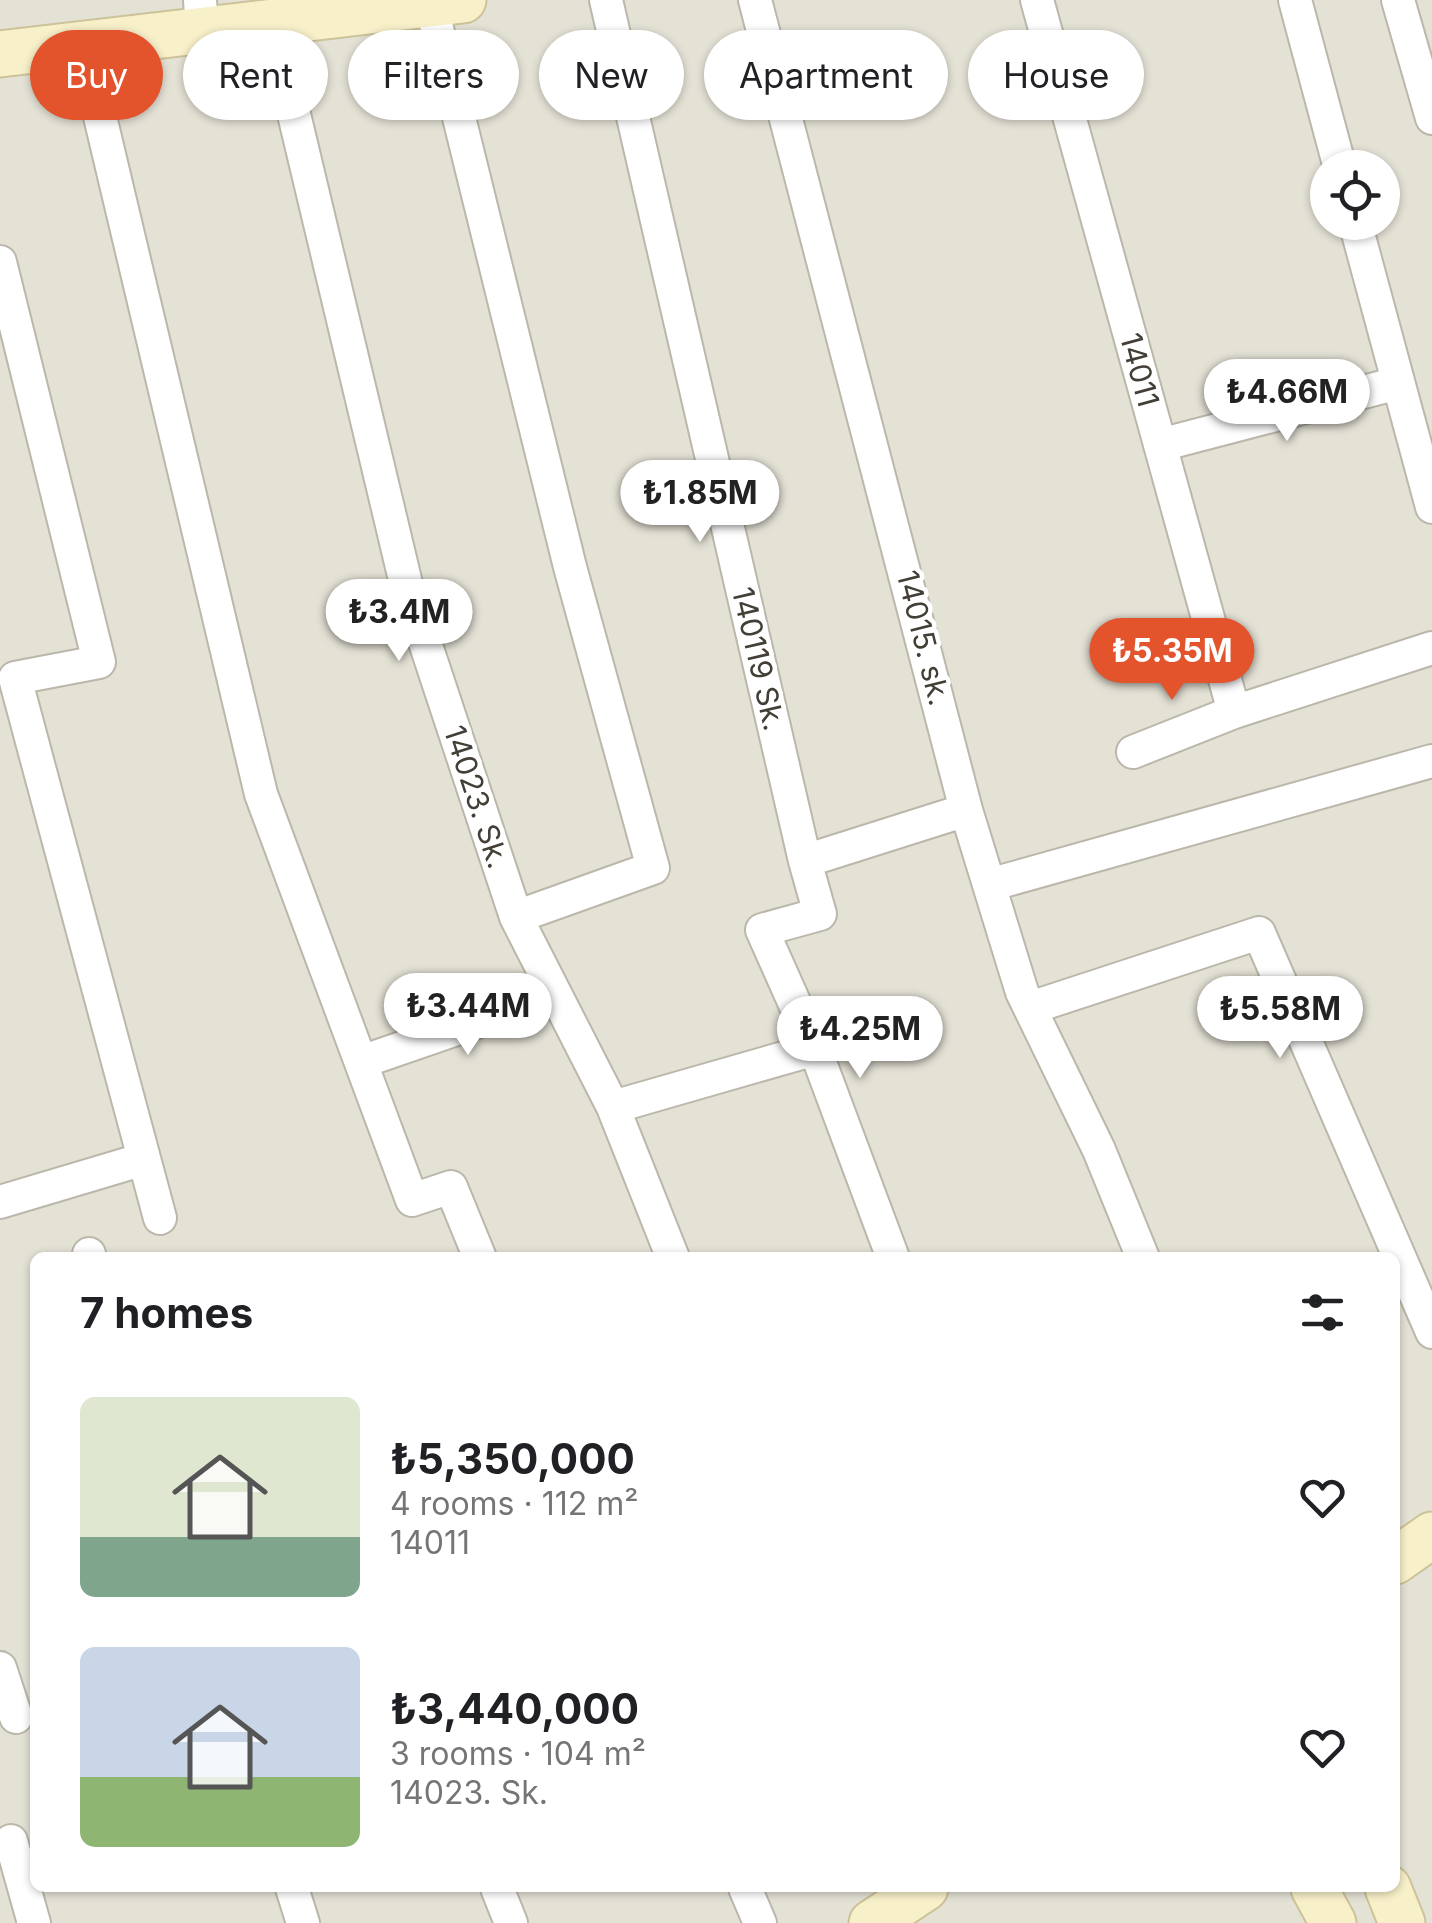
<!DOCTYPE html>
<meta charset="utf-8">
<style>
:root{--surface:#fff;--page:#f6f6f6;--text:#202124;--muted:#757577;--accent:#e3542c}
body{margin:0;font-family:Inter,sans-serif;background:var(--page);color:var(--text);height:100vh;display:flex;flex-direction:column;font-size:38px;white-space:nowrap}
*{box-sizing:border-box;margin:0}
p{font-size:32px;color:var(--muted)}
.icon{flex:none;width:55px;height:55px;fill:none;stroke:currentColor;stroke-width:2;stroke-linecap:round;stroke-linejoin:round}
.map{position:relative;flex:1;overflow:hidden}
.details{position:absolute;left:30px;top:1252px;width:1370px;height:640px;display:flex;flex-direction:column;background:var(--surface);border-radius:15px;box-shadow:0 2px 8px #0004}
.details>*{flex:none}
.hud{position:absolute;left:30px;top:30px;width:1372px;height:90px;display:flex;gap:20px}
.tools{position:absolute;left:1310px;top:150px;display:grid;gap:20px}
.tools a{display:grid;place-items:center;width:90px;height:90px;border-radius:50%;background:var(--surface);box-shadow:0 2px 8px #0004;font-size:50px}
.price{position:absolute;translate:-50% -85px;padding:0 22px;border-radius:35px;background:#fff;color:#222;font-size:32px;line-height:65px;filter:drop-shadow(0 2px 5px #0008)}
.price::after{content:'';position:absolute;left:50%;top:60px;width:30px;height:22px;margin-left:-15px;background:inherit;clip-path:polygon(0 0,100% 0,50% 100%)}
.price.selected{background:var(--accent);color:#fff}
ul{padding:0;list-style:none}
li{display:flex;align-items:center;gap:30px;height:250px;padding:0 50px}
li span{display:grid;place-items:center;flex:none;width:280px;height:200px;border-radius:15px;color:#555}
li>.icon{margin-inline-start:auto}
span .icon{width:120px;height:120px;fill:#fffc;stroke-width:1}
li b{font-size:42px}
h2{display:flex;justify-content:space-between;align-items:center;height:120px;padding:0 50px;font-size:42px}
.chip{padding:0 35px;border-radius:45px;background:var(--surface);box-shadow:0 2px 8px #0004;font-size:35px;line-height:90px}
.chip.selected{background:var(--accent);color:#fff}
.map>svg:first-child{display:block}
.residential{fill:#e4e1d5;fill-rule:evenodd}
.lines{fill:none;stroke-linecap:round;stroke-linejoin:round}
.minor-casing{stroke:#bbb7aa;stroke-width:36}
.secondary-casing{stroke:#ccc39a;stroke-width:49}
.minor{stroke:#fff;stroke-width:32}
.secondary{stroke:#f8f0c9;stroke-width:45}
.labels{text-anchor:middle;stroke-width:9;stroke-linejoin:round;paint-order:stroke}
.street-label{font-size:30px;fill:#433f36;stroke:#fff}
</style>
<div class="map">
<svg width="1432" height="1923" viewBox="0 0 1432 1923">
<rect width="100%" height="100%" fill="#f1efe6"/>
<path class="residential" d="M0,0H1432V1923H0ZM1328,168H1382V222H1328ZM35,1258H1395V1888H35Z"/>
<g class="lines">
<defs>
<path id="minor" d="M200,0L202,31
M606,0L805,861L966,810
M755,0L966,810L1022,992L1099,1150L1143,1258
M1037,0L1234,712
M1295,0L1340,168
M1398,0L1432,118
M431,4L570,567L653,868L516,917
M272,22L407,588L516,917L613,1107L673,1258
M83,45L261,794L412,1200L451,1187L480,1258
M1355,222L1432,507
M0,262L99,662L15,678L160,1218
M1160,445L1398,383
M1133,752L1234,712L1432,648
M805,861L820,914L762,930L815,1049L893,1258
M989,885L1432,761
M1030,1008L1259,933L1432,1332
M361,1062L555,995
M613,1107L815,1049
M0,1202L144,1159
M89,1254L90,1258
M0,1668L16,1717
M11,1841L34,1923
M292,1888L303,1923
M497,1888L511,1923
M745,1888L760,1923"/>
<path id="secondary" d="M0,54L463,0
M1395,1561L1432,1535
M1314,1888L1333,1923
M1388,1888L1402,1923
M872,1923L925,1888"/>
</defs>
<use href="#minor" class="minor-casing"/>
<use href="#secondary" class="secondary-casing"/>
<use href="#minor" class="minor"/>
<use href="#secondary" class="secondary"/>
</g>
<g class="labels">
<g class="street-label">
<text transform="translate(1139 370) rotate(75)" y="10">14011</text>
<text transform="translate(923 638) rotate(76)" y="10">14015. sk.</text>
<text transform="translate(758 659) rotate(77)" y="10">140119 Sk.</text>
<text transform="translate(476 797) rotate(72)" y="10">14023. Sk.</text>
</g>
</g>
</svg>
<div class="tools">
<a><svg class="icon" aria-label="locate" viewBox="0 0 24 24"><circle cx="12" cy="12" r="6"/><path d="M12 2v4M12 18v4M2 12h4M18 12h4"/></svg></a>
</div>
<b class="price" style="left:1287px;top:444px">₺4.66M</b>
<b class="price" style="left:700px;top:545px">₺1.85M</b>
<b class="price" style="left:399px;top:664px">₺3.4M</b>
<b class="price selected" style="left:1172px;top:703px">₺5.35M</b>
<b class="price" style="left:468px;top:1058px">₺3.44M</b>
<b class="price" style="left:1280px;top:1061px">₺5.58M</b>
<b class="price" style="left:860px;top:1081px">₺4.25M</b>
<div class="hud">
<a class="chip selected">Buy</a>
<a class="chip">Rent</a>
<a class="chip">Filters</a>
<a class="chip">New</a>
<a class="chip">Apartment</a>
<a class="chip">House</a>
</div>
<section class="details">
<h2>7 homes<svg class="icon" aria-label="filters" viewBox="0 0 24 24"><path d="M4 7h16M4 17h16"/><circle cx="9" cy="7" r="2"/><circle cx="15" cy="17" r="2"/></svg></h2>
<ul>
<li><span style="background:linear-gradient(#dfe7d0 70%,#7fa58c 0)"><svg class="icon" aria-label="home" viewBox="0 0 24 24"><path d="M3 11l9-7 9 7M6 9v11h12V9"/></svg></span><div><b>₺5,350,000</b><p>4 rooms · 112 m²</p><p>14011</p></div><svg class="icon" aria-label="heart" viewBox="0 0 24 24"><path d="M12 20l-8-8c-3-5 5-10 8-4 3-6 11-1 8 4z"/></svg></li>
<li><span style="background:linear-gradient(#c9d6e8 65%,#8fb573 0)"><svg class="icon" aria-label="home" viewBox="0 0 24 24"><path d="M3 11l9-7 9 7M6 9v11h12V9"/></svg></span><div><b>₺3,440,000</b><p>3 rooms · 104 m²</p><p>14023. Sk.</p></div><svg class="icon" aria-label="heart" viewBox="0 0 24 24"><path d="M12 20l-8-8c-3-5 5-10 8-4 3-6 11-1 8 4z"/></svg></li>
</ul>
</section>
</div>
